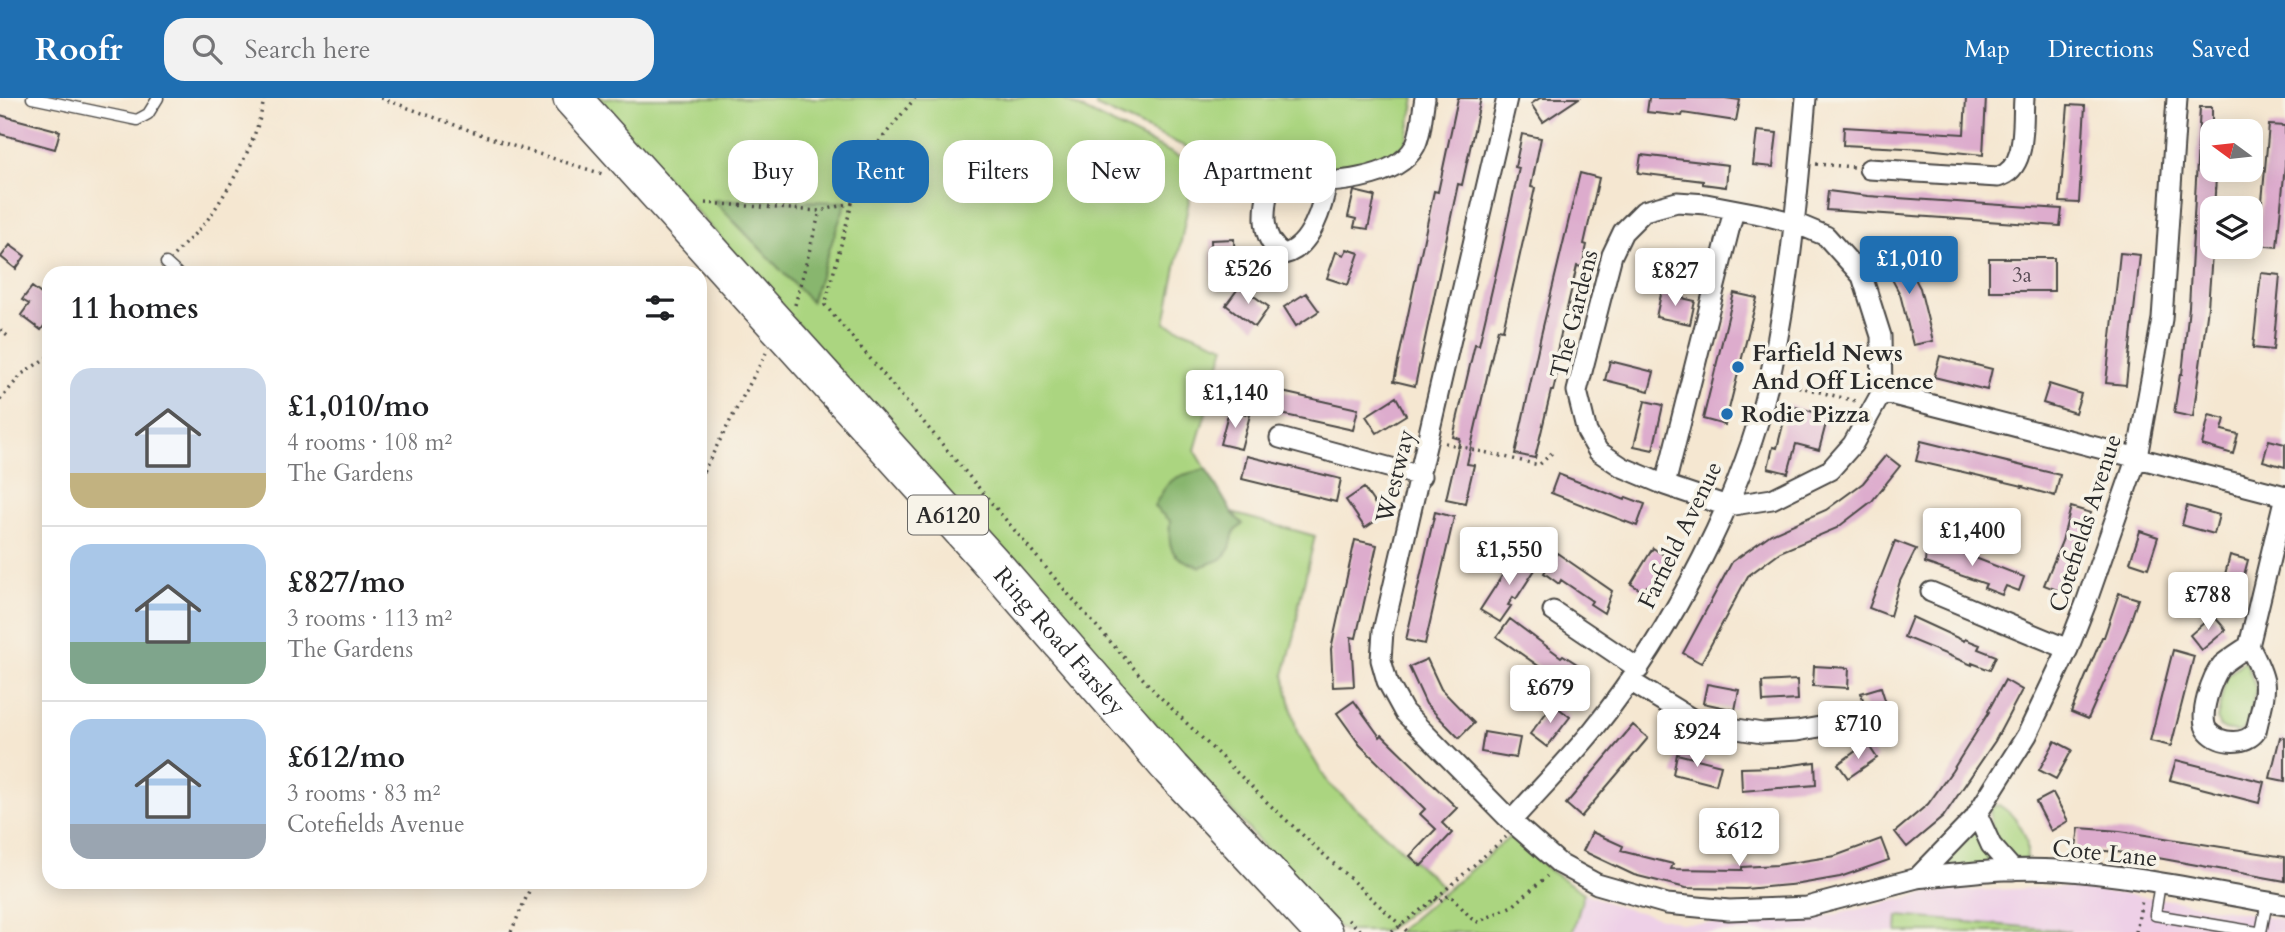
<!DOCTYPE html>
<meta charset="utf-8">
<style>
:root{--surface:#fff;--page:#f2f2f2;--text:#202124;--muted:#757577;--line:#e0e0e0;--accent:#1f6fb2}
body{margin:0;font-family:Cardo,serif;background:var(--page);color:var(--text);height:100vh;display:flex;flex-direction:column;font-size:26px;white-space:nowrap}
*{box-sizing:border-box;margin:0}
p{font-size:23px;color:var(--muted)}
.icon{flex:none;width:38px;height:38px;fill:none;stroke:currentColor;stroke-width:2;stroke-linecap:round;stroke-linejoin:round}
.map{position:relative;flex:1;overflow:hidden}
.drawer{position:absolute;left:42px;top:168px;width:665px;height:623px;display:flex;flex-direction:column;background:var(--surface);border-radius:21px;box-shadow:0 4px 18px #0003}
.drawer>*{flex:none}
.guide{position:absolute;left:728px;top:42px;width:665px;height:63px;display:flex;gap:14px}
.needle{width:46px;rotate:285deg}
.tools{position:absolute;left:2200px;top:21px;display:grid;gap:14px}
.tools a{display:grid;place-items:center;width:63px;height:63px;border-radius:14px;background:var(--surface);box-shadow:0 4px 18px #0003;font-size:35px}
.price{position:absolute;translate:-50% -60px;padding:0 16px;border-radius:7px;background:#fff;color:#222;font-size:23px;line-height:46px;filter:drop-shadow(0 2px 4px #0008)}
.price::after{content:'';position:absolute;left:50%;top:42px;width:21px;height:16px;margin-left:-10px;background:inherit;clip-path:polygon(0 0,100% 0,50% 100%)}
.price.on{background:var(--accent);color:#fff}
ul{padding:0;list-style:none}
li{display:flex;align-items:center;gap:21px;height:175px;padding:0 28px}
li+li{border-top:2px solid var(--line)}
li span{display:grid;place-items:center;flex:none;width:196px;height:140px;border-radius:21px;color:#555}
li>.icon{margin-inline-start:auto}
span .icon{width:84px;height:84px;fill:#fffc;stroke-width:1}
li b{font-size:30px}
h2{display:flex;justify-content:space-between;align-items:center;height:84px;padding:0 28px;font-size:30px}
.pill{padding:0 24px;border-radius:21px;background:var(--surface);box-shadow:0 4px 18px #0003;font-size:24px;line-height:63px}
.pill.on{background:var(--accent);color:#fff}
header{display:flex;align-items:center;gap:42px;box-sizing:border-box;height:98px;padding:0 35px;background:var(--accent);color:#fff}
header strong{font-size:33px}
nav{display:flex;gap:38px;margin-inline-start:auto;font-size:24px}
.search{width:490px;height:63px;background:var(--page);display:flex;align-items:center;gap:18px;box-sizing:border-box;padding:0 24px;border-radius:21px;color:var(--muted);font-size:26px}
.map>svg:first-child{display:block}
.built{fill:#eed0e7}
.green{fill:#abd580;stroke:#6b8056;stroke-width:2;fill-rule:evenodd}
.forest{fill:#88b66e;stroke:#5a704c;stroke-width:2}
.building{fill:#ddaccd}
.lines{fill:none;stroke-linecap:round;stroke-linejoin:round}
.lane-casing{stroke:#494744;stroke-width:13}
.street-casing{stroke:#494744;stroke-width:23}
.highway-casing{stroke:#494744;stroke-width:40}
.path{stroke:#494744;stroke-width:3.5;stroke-dasharray:2 5;stroke-linecap:butt}
.lane{stroke:#fff;stroke-width:10}
.street{stroke:#fff;stroke-width:19}
.highway{stroke:#fff;stroke-width:37}
.poi-dot{fill:#1f6fb2;stroke:#f7f3e8;stroke-width:2.5}
.labels{text-anchor:middle;stroke-width:7;stroke-linejoin:round;paint-order:stroke}
.number-label{font-size:21px;fill:#584b54}
.shield{fill:#f7f3e8;stroke:#686764;stroke-width:2}
.shield-label{font-size:23px;font-weight:bold;fill:#2b2b2b}
.street-label{font-size:24px;fill:#2b2b2b;stroke:#f7f3e8}
.poi-label{font-size:24px;font-weight:bold;fill:#2b2b2b;stroke:#f7f3e8;text-anchor:start}
</style>
<header>
<strong>Roofr</strong>
<div class="search"><svg class="icon" aria-label="search" viewBox="0 0 24 24"><circle cx="10" cy="10" r="6"/><path d="M15 15l6 6"/></svg>Search here</div>
<nav><a>Map</a><a>Directions</a><a>Saved</a></nav>
</header>
<div class="map">
<svg width="2285" height="834" viewBox="0 0 2285 834">
<rect width="100%" height="100%" fill="#f7f3e8"/>
<filter id="ink" filterUnits="userSpaceOnUse"><feTurbulence type="fractalNoise" baseFrequency=".0143" numOctaves="2"/><feDisplacementMap in="SourceGraphic" scale="14" xChannelSelector="R" yChannelSelector="G"/><feConvolveMatrix kernelMatrix="1 2 1 2 8 2 1 2 1" color-interpolation-filters="sRGB"/></filter>
<filter id="wash" filterUnits="userSpaceOnUse"><feTurbulence type="fractalNoise" baseFrequency=".00686" numOctaves="4" result="noise"/><feDisplacementMap in="SourceGraphic" scale="28" xChannelSelector="R" yChannelSelector="G"/><feGaussianBlur stdDeviation="1.57" result="paint"/><feColorMatrix in="noise" values="0 0 0 0 0 0 0 0 0 0 0 0 0 0 0 0 0 1.4 0 .05"/><feComposite in="paint" operator="in"/></filter>
<g filter="url(#wash)">
<rect width="100%" height="100%" fill="#f5e7d1"/>
<path class="built" d="M2067,789L2170,802L2285,822V834H1573L1584,795L1616,808L1680,825H1744L1820,820L1933,794Z"/>
<path class="green" d="M595,0H1060L1196,67L1165,225L1225,248L1195,352L1232,415L1315,438L1299,506L1295,536L1284,577L1297,634L1329,686L1443,789L1385,833H1345L1333,826ZM715,102L845,104L811,203L714,103Z
M1096,0H1415L1406,46L1365,73L1254,80L1096,8Z
M2245,562L2256,591L2247,627L2241,633L2236,634L2225,632L2220,629L2217,622L2225,583L2229,576Z
M1999,707C2018,719 2031,739 2026,762C2002,762 1987,730 1991,709Z
M1973,735H1976L1995,765L1940,771L1939,765Z
M1512,737L1549,772L1584,795L1573,834H1397Z
M1898,818L2069,833V834H1897Z"/>
<path class="forest" d="M714,102L846,104L811,204Z
M1206,371L1232,415L1243,426L1234,434L1230,450L1222,461L1200,469C1171,458 1168,455 1170,423L1154,409C1169,378 1174,379 1206,371Z"/>
<g id="blocks">
<path class="building" d="M1458,0H1481L1462,87L1458,86L1415,288L1394,283L1434,93L1438,94Z
M1540,0H1579L1543,24L1531,6Z
M1649,0H1725L1740,2L1736,23L1683,15L1682,18L1647,14Z
M1966,0H1986L1983,57L1926,51L1843,47L1844,29L1964,36Z
M2068,7L2085,8L2079,105L2060,104Z
M2200,9H2212V80H2216L2214,110H2212V156L2208,209L2193,319L2174,315L2180,276H2182L2189,209Z
M0,17L60,33L55,51L0,36Z
M2269,27L2285,28V67L2277,149L2258,147Z
M1757,33L1777,35L1773,69L1753,67Z
M1522,36L1541,40L1531,89L1535,90L1503,232L1498,231L1467,366L1474,367L1465,405L1446,401L1460,341L1453,339L1475,246L1479,247L1502,149L1519,70L1515,69Z
M1641,57L1728,67L1726,89L1703,86V83L1638,75Z
M1580,75L1599,80L1584,146L1587,147L1582,169L1577,168L1553,270L1558,271L1553,293H1551L1535,360L1515,356L1541,237Z
M1354,93L1375,98L1368,131L1354,129L1356,121L1348,119Z
M1828,93L1868,98L2062,111L2060,128L1826,112Z
M1234,141L1235,177L1212,178L1211,142Z
M10,147L25,158L16,171L1,159Z
M1898,149L1920,190L1933,243L1913,247L1900,196L1880,159Z
M1347,151L1359,155L1348,187L1327,180L1336,154L1344,157Z
M2120,155L2140,157L2126,287L2106,285Z
M1989,160H2054V193H1989Z
M2261,175L2280,177L2273,252L2253,250Z
M1240,188L1269,209L1255,229L1226,207Z
M32,189L49,202V221L41,232L21,217L29,206L22,202Z
M1662,192L1683,197L1682,200L1695,203L1690,226L1656,219Z
M1306,195L1319,213L1296,228L1284,209Z
M1734,195L1757,200L1725,327L1703,321Z
M1940,258L1992,271L1987,292L1934,279Z
M1610,263L1654,274L1649,293L1605,282Z
M2049,286L2081,296L2075,315L2043,305Z
M1264,290L1358,311L1353,332L1259,311Z
M1396,299L1406,317L1377,335L1366,318Z
M1645,303L1663,307L1653,352L1634,348Z
M1788,307L1828,318L1819,352L1796,346L1788,375L1768,370L1773,349L1777,350Z
M1229,312L1250,317L1241,351L1220,346Z
M2209,317L2225,321L2222,332L2238,336L2233,356L2202,347Z
M2269,342L2285,346V369L2263,363Z
M1921,343L2060,377L2055,398L2022,389L2023,388L1916,363Z
M1886,357L1900,368L1872,403L1837,430L1780,454L1748,478L1701,565L1683,555L1732,464L1771,436L1826,412L1863,385Z
M1247,358L1341,381L1336,404L1242,381Z
M1558,376L1625,402L1626,399L1645,406L1637,428L1551,395Z
M1364,390L1383,418L1365,430L1346,402Z
M2187,408L2219,417L2214,436L2182,427Z
M2071,409L2091,415L2062,494L2044,487L2062,443Z
M1435,414L1454,419L1425,546L1406,542Z
M2140,433L2158,439L2148,470L2130,464Z
M1927,441L2024,479L2019,493L2006,488L2002,497L1984,490L1986,486L1925,465Z
M1355,442L1377,447L1356,540L1351,539L1354,588L1333,589L1331,551Z
M1895,443L1916,451L1900,483L1890,518L1869,510Z
M1653,450L1670,461L1652,490L1647,488L1644,494L1631,486Z
M1557,455L1612,493L1604,515L1590,506L1592,503L1561,482L1559,486L1544,475Z
M1527,456L1540,464L1516,501L1513,499L1508,507L1511,508L1500,524L1480,512L1513,461L1523,464Z
M2230,457L2248,462L2240,492L2222,488Z
M2119,495L2138,501L2127,533L2088,621L2071,614L2102,539H2104Z
M2213,517L2226,532L2202,552L2190,537Z
M1912,519L1964,543L1965,541L1980,547L1978,551L1996,558L1990,572L1972,565V567L1904,539Z
M1510,521L1561,559L1563,557L1577,566L1563,585L1497,539Z
M2173,552L2194,558L2171,648L2150,643Z
M1427,561L1441,591L1474,625L1459,640L1426,606L1409,569Z
M1814,568L1849,570L1848,590L1813,588Z
M1797,582L1798,602L1763,604L1762,584Z
M2005,582L2022,592L1995,643L1943,719L1907,749L1895,734L1928,706L1952,673L1989,614L1988,613Z
M1707,586L1739,592L1735,612L1703,605Z
M1881,589L1893,628L1873,635L1861,595Z
M1354,603L1380,639L1382,637L1457,710L1442,725L1452,735L1421,768L1410,758L1436,731L1420,716L1425,711L1360,647L1337,615Z
M1553,606L1570,619L1547,649L1530,636Z
M1633,627L1648,640L1581,719L1566,706Z
M1484,634L1520,640L1516,660L1481,654Z
M2280,639L2285,640V683L2270,680Z
M2055,643L2072,652L2056,681L2039,672Z
M1867,645L1877,660L1848,680L1838,666Z
M1677,656L1721,667L1716,687L1673,676Z
M2176,662L2264,684L2259,705L2170,682Z
M1815,664L1816,687L1742,693L1741,670L1777,669Z
M2053,695L2068,723L2051,733L2036,704Z
M2079,730L2120,733L2285,759V783L2136,756L2076,750Z
M1592,734L1623,748L1621,753L1673,766L1671,771L1742,772V769L1777,767L1835,758L1881,741L1889,762L1840,779L1800,786L1745,791L1686,790L1634,777L1583,753Z"/>
</g>
</g>
<g filter="url(#ink)">
<use href="#blocks" fill-opacity="0" stroke="#494744" stroke-width="2"/>
<g class="lines">
<defs>
<path id="lane" d="M32,0L137,22L148,16L158,0
M1193,84L1269,87
M166,165L177,175
M2160,785L2155,817L2257,834
M2261,834L2267,804"/>
<path id="street" d="M1507,0L1383,533L1381,562L1387,583L1404,614L1511,723L1560,766L1597,786L1667,806L1729,812L1807,809L1917,780L1974,721L2027,637L2068,551L2086,505L2137,359L2162,221L2177,0
M1869,71L1998,79C2028,71 2022,25 2024,0
M1327,83C1323,108 1311,150 1284,156C1259,142 1264,111 1269,87C1308,85 1394,88 1415,48C1422,35 1422,14 1425,0
M1677,104L1706,106L1764,117L1795,125L1826,138L1862,178L1881,238L1882,294L1853,346L1830,372L1772,401L1727,408L1665,387L1622,369L1598,353L1587,334L1577,293L1612,157L1623,134L1644,113Z
M1882,294L2285,398
M1280,340L1421,378
M1665,387L1734,112
M1931,494L2068,551
M1553,513L1639,571
M2249,548C2271,589 2266,589 2256,633C2247,647 2220,647 2208,633C2197,620 2212,578 2222,567C2230,560 2240,554 2249,548L2285,398
M1630,583L1692,621L1737,631L1762,635L1797,633L1831,627
M1977,716L1991,747L2013,772
M1511,723C1538,693 1567,664 1593,632C1671,535 1747,392 1772,269C1791,180 1798,90 1806,0
M1917,780C1964,775 2010,769 2057,772C2133,777 2210,794 2285,807"/>
<g id="highway">
<path id="s1" d="M572,0L999,473L1171,671L1323,834"/>
</g>
</defs>
<use href="#lane" class="lane-casing"/>
<use href="#street" class="street-casing"/>
<use href="#highway" class="highway-casing"/>
<path class="path" d="M381,0L510,47L606,77
M1816,66L1854,69
M705,105L820,113L852,105L854,81L861,66L915,0
M852,105L825,207L1069,497L1154,593L1270,707L1408,834
M174,157C186,144 201,131 211,117C234,82 258,42 264,0
M795,207L820,113
M0,232L9,239
M1785,285L1859,304
M0,302L22,276L49,258
M1445,345L1539,367L1554,353
M700,380L766,255
M1435,801L1438,804L1450,797L1472,821L1478,824L1514,807L1547,778
M1348,822L1363,834
M511,834L533,784
M1392,834L1435,801L1506,739
M2136,834L2142,802"/>
<use href="#lane" class="lane"/>
<use href="#street" class="street"/>
<use href="#highway" class="highway"/>
</g>
</g>
<g class="poi-dot">
<circle cx="1738" cy="269" r="7"/>
<circle cx="1727" cy="316" r="7"/>
</g>
<g class="labels">
<g class="number-label">
<text x="2022" y="184">3a</text>
</g>
<rect class="shield" x="908" y="397.5" width="80" height="39" rx="5"/>
<g class="shield-label">
<text x="948" y="425">A6120</text>
</g>
<g class="street-label">
<text transform="translate(1574 216) rotate(-76)" y="8">The Gardens</text>
<text transform="translate(1395 378) rotate(-76)" y="8">Westway</text>
<text transform="translate(2085 425) rotate(-72)" y="8">Cotefields Avenue</text>
<text transform="translate(1680 437) rotate(-64)" y="8">Farfield Avenue</text>
<text dy="8" stroke="none"><textPath href="#s1" startOffset="730">Ring Road Farsley</textPath></text>
<text transform="translate(2105 755) rotate(6)" y="8">Cote Lane</text>
</g>
<g class="poi-label">
<text x="1752" y="263">Farfield News<tspan x="1752" dy="28">And Off Licence</tspan></text>
<text x="1741" y="324">Rodie Pizza</text>
</g>
</g>
</svg>
<div class="tools">
<a><svg class="needle" viewBox="-14 -14 28 28"><path d="M0-13l5 13h-10z" fill="#e53935"/><path d="M0 13l5-13h-10z" fill="#757577"/></svg></a>
<a><svg class="icon" aria-label="layers" viewBox="0 0 24 24"><path d="M12 4l9 5-9 5-9-5zM3 14l9 5 9-5"/></svg></a>
</div>
<b class="price on" style="left:1909px;top:198px">£1,010</b>
<b class="price" style="left:1248px;top:208px">£526</b>
<b class="price" style="left:1675px;top:210px">£827</b>
<b class="price" style="left:1235px;top:332px">£1,140</b>
<b class="price" style="left:1972px;top:470px">£1,400</b>
<b class="price" style="left:1509px;top:489px">£1,550</b>
<b class="price" style="left:2208px;top:534px">£788</b>
<b class="price" style="left:1550px;top:627px">£679</b>
<b class="price" style="left:1858px;top:663px">£710</b>
<b class="price" style="left:1697px;top:671px">£924</b>
<b class="price" style="left:1739px;top:770px">£612</b>
<div class="guide">
<a class="pill">Buy</a>
<a class="pill on">Rent</a>
<a class="pill">Filters</a>
<a class="pill">New</a>
<a class="pill">Apartment</a>
</div>
<section class="drawer">
<h2>11 homes<svg class="icon" aria-label="filters" viewBox="0 0 24 24"><path d="M4 7h16M4 17h16"/><circle cx="9" cy="7" r="2"/><circle cx="15" cy="17" r="2"/></svg></h2>
<ul>
<li><span style="background:linear-gradient(#c9d6e8 75%,#c2b280 0)"><svg class="icon" aria-label="home" viewBox="0 0 24 24"><path d="M3 11l9-7 9 7M6 9v11h12V9"/></svg></span><div><b>£1,010/mo</b><p>4 rooms · 108 m²</p><p>The Gardens</p></div></li>
<li><span style="background:linear-gradient(#a9c7e8 70%,#7fa58c 0)"><svg class="icon" aria-label="home" viewBox="0 0 24 24"><path d="M3 11l9-7 9 7M6 9v11h12V9"/></svg></span><div><b>£827/mo</b><p>3 rooms · 113 m²</p><p>The Gardens</p></div></li>
<li><span style="background:linear-gradient(#a9c7e8 75%,#9aa5b1 0)"><svg class="icon" aria-label="home" viewBox="0 0 24 24"><path d="M3 11l9-7 9 7M6 9v11h12V9"/></svg></span><div><b>£612/mo</b><p>3 rooms · 83 m²</p><p>Cotefields Avenue</p></div></li>
</ul>
</section>
</div>
